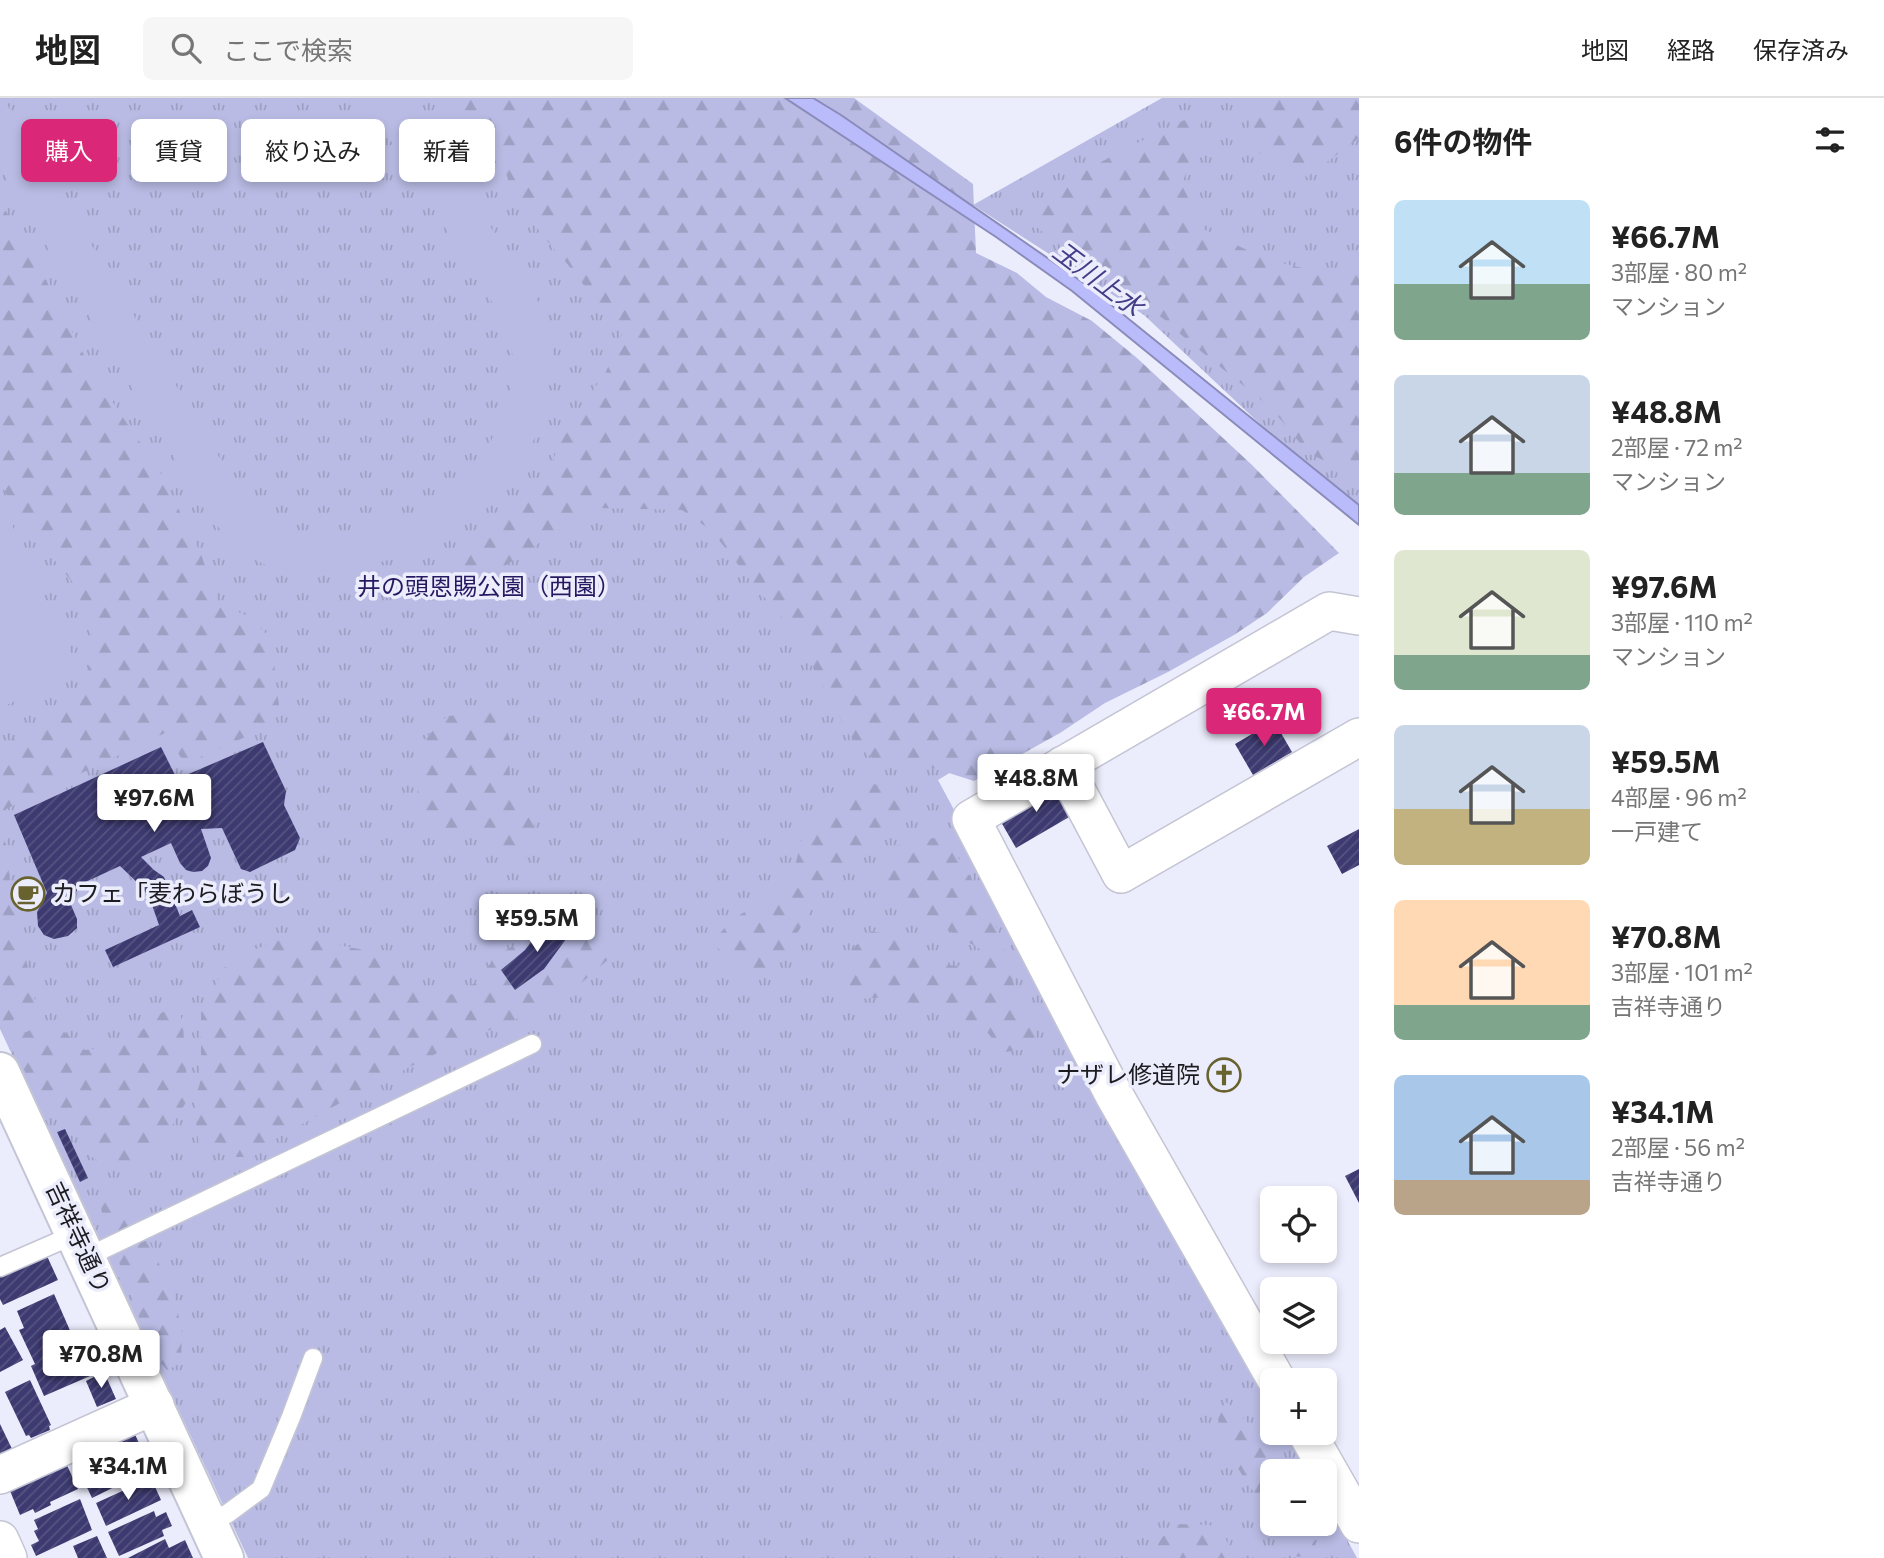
<!DOCTYPE html>
<html lang="ja">
<meta charset="utf-8">
<style>
:root{--surface:#fff;--page:#f6f6f6;--text:#222;--muted:#767676;--line:#e0e0e0;--accent:#db2777}
body{margin:0;font-family:Commissioner,"Noto Sans JP",sans-serif;background:var(--page);color:var(--text);height:100vh;display:flex;flex-direction:column;font-size:26px;white-space:nowrap}
*{box-sizing:border-box;margin:0}
p{font-size:23px;color:var(--muted)}
.icon{flex:none;width:38px;height:38px;fill:none;stroke:currentColor;stroke-width:2;stroke-linecap:round;stroke-linejoin:round}
.map{position:relative;flex:1;overflow:hidden}
.panel{display:flex;flex-direction:column;background:var(--surface);width:525px}
.panel>*{flex:none}
.banner{position:absolute;left:21px;top:21px;width:665px;height:63px;display:flex;gap:14px}
.controls{position:absolute;left:1260px;top:1088px;display:grid;gap:14px}
.controls a{display:grid;place-items:center;width:77px;height:77px;border-radius:10px;background:var(--surface);box-shadow:0 4px 10px #0003;font-size:35px}
.price{position:absolute;translate:-50% -60px;padding:0 16px;border-radius:7px;background:#fff;color:#222;font-size:23px;line-height:46px;filter:drop-shadow(0 2px 4px #0008)}
.price::after{content:'';position:absolute;left:50%;top:42px;width:21px;height:16px;margin-left:-10px;background:inherit;clip-path:polygon(0 0,100% 0,50% 100%)}
.price.selected{background:var(--accent);color:#fff}
ul{padding:0;list-style:none}
li{display:flex;align-items:center;gap:21px;height:175px;padding:0 35px}
li span{display:grid;place-items:center;flex:none;width:196px;height:140px;border-radius:10px;color:#555}
li>.icon{margin-inline-start:auto}
span .icon{width:84px;height:84px;fill:#fffc;stroke-width:1}
li b{font-size:30px}
h2{display:flex;justify-content:space-between;align-items:center;height:84px;padding:0 35px;font-size:30px}
.tag{padding:0 24px;border-radius:10px;background:var(--surface);box-shadow:0 4px 10px #0003;font-size:24px;line-height:63px}
.tag.selected{background:var(--accent);color:#fff}
header{display:flex;align-items:center;gap:42px;box-sizing:border-box;height:98px;padding:0 35px;background:var(--surface);border-bottom:2px solid var(--line)}
header strong{font-size:33px}
nav{display:flex;gap:38px;margin-inline-start:auto;font-size:24px}
.search{width:490px;height:63px;background:var(--page);display:flex;align-items:center;gap:18px;box-sizing:border-box;padding:0 24px;border-radius:10px;color:var(--muted);font-size:26px}
main{display:flex;flex:1;min-height:0}
.map>svg:first-child{display:block}
.grass{fill:url(#grass-tufts)}
.forest{fill:url(#forest-firs)}
.pitch{fill:#b9bbe4}
.water{fill:#babbfb;stroke:#8a8bb9;stroke-width:2}
.building{fill:url(#building-hatch)}
.lines{fill:none;stroke-linecap:round;stroke-linejoin:round}
.lane-casing{stroke:#c4c5d4;stroke-width:21}
.street-casing{stroke:#c4c5d4;stroke-width:40}
.secondary-casing{stroke:#c4c5d4;stroke-width:42}
.lane{stroke:#fff;stroke-width:18}
.street{stroke:#fff;stroke-width:37}
.secondary{stroke:#fff;stroke-width:38}
.labels{text-anchor:middle;stroke-width:7;stroke-linejoin:round;paint-order:stroke}
.park-label{font-size:24px;fill:#261961;stroke:#ecedfc}
.poi-label{font-size:24px;fill:#1b1b20;stroke:#ecedfc;text-anchor:start}
.street-label{font-size:24px;fill:#1b1b20;stroke:#ecedfc}
.water-label{font-size:26px;font-style:italic;fill:#433d87;stroke:#ecedfc}
</style>
<header>
<strong>地図</strong>
<div class="search"><svg class="icon" aria-label="search" viewBox="0 0 24 24"><circle cx="10" cy="10" r="6"/><path d="M15 15l6 6"/></svg>ここで検索</div>
<nav><a>地図</a><a>経路</a><a>保存済み</a></nav>
</header>
<main>
<div class="map">
<svg width="1359" height="1460" viewBox="0 0 1359 1460">
<defs>
<pattern id="grass-tufts" width="24" height="20" patternUnits="userSpaceOnUse" patternTransform="scale(1.75)"><rect width="24" height="20" fill="#b9bbe4"/><path d="M3 7l-1-3M5 7V3M7 7l1-3M15 17l-1-3M17 17v-4M19 17l1-3" fill="none" stroke="#9ea0c3"/></pattern>
<pattern id="forest-firs" width="22" height="20" patternUnits="userSpaceOnUse" patternTransform="scale(1.75)"><rect width="22" height="20" fill="#b9bbe4"/><path d="M5 1l3.5 6h-7zM16 11l3.5 6h-7z" fill="#9ea0c3"/></pattern>
<pattern id="building-hatch" width="6" height="6" patternUnits="userSpaceOnUse" patternTransform="scale(1.75)"><rect width="6" height="6" fill="#3d3a71"/><path d="M-1 1l2-2M0 6l6-6M5 7l2-2" fill="none" stroke="#565480"/></pattern>
</defs>
<rect width="100%" height="100%" fill="#ecedfc"/>
<path class="grass" d="M0,0H652L1286,469L938,682L1272,1303V1335H1289L1310,1374H1272V1426H1325V1401L1357,1460H248L0,931Z
M1162,0H1359V419L1144,217L973,107Z"/>
<path class="forest" d="M450,0H854L973,86L976,155L1017,175L1046,199L1092,223L1137,260L1252,367L1339,455L1304,479L1267,515L1234,537L1168,574L1105,605L1060,635L974,683L930,669L873,661L849,637L792,531L753,486L712,433L682,412L597,410L554,435L490,478L476,485H445L453,465L539,393L570,323L605,276L622,236L565,163L541,136L502,69L482,51L465,27Z
M1258,0H1359V40L1307,79L1255,53L1247,34Z
M1205,12L1182,87L1203,131L1268,162L1312,172L1359,170V377L1309,356L1271,310L1187,242L1165,222L1093,172L1035,128L1059,88L1117,55Z
M0,103L44,179L84,257L117,311L159,372L201,456L217,504L247,518L274,543L275,582L280,613L268,629L185,666L165,635L0,714V648L23,635L78,592L97,552L76,489L14,411L0,384Z
M486,606L508,633L510,684L537,716L525,761L497,745L470,737L443,741L428,724L417,698L424,642L445,620Z
M871,686L904,688L901,727L883,742L838,768L784,857L768,878C740,875 730,865 713,844L731,822L790,787L803,737L823,721L839,700Z
M0,722L4,737L11,791L37,912L3,925L0,921Z
M944,738L974,785L992,817L1006,856L1018,903L1036,934L1038,949L1005,954L985,932L953,916L888,899L857,901L840,884L844,862L868,833L901,838L932,866L973,869L982,852C948,832 906,810 882,778L894,748Z
M561,833L619,852L578,888L519,920L449,949L349,1000L243,1059H232L199,1048L195,1017V1001L201,981V915L224,870L248,854L290,838L380,855L431,900L453,896L475,885L497,857L537,834Z
M178,908L183,927L188,1001L155,1056L141,1065L126,1069L106,1068L92,1059L71,1027L53,1018L38,1003L29,987L25,973L8,945L35,929L56,927L85,952L103,950L126,940L142,932L161,915Z
M115,1098L132,1111L150,1145L174,1200L182,1231L181,1265L167,1272L157,1261L142,1231L129,1184L107,1142L100,1104Z
M1226,1304L1263,1339L1288,1374H1272V1421L1222,1347L1218,1321Z
M1175,1426L1210,1427L1226,1442L1235,1460H1154L1152,1450Z
M1276,1426H1312L1316,1454C1308,1459 1299,1460 1290,1457L1284,1436Z"/>
<path class="pitch" d="M0,0H3L237,389L264,423L299,435H339L410,416L461,381L491,343L509,304L513,259L504,223L364,0H409L540,207L552,256L547,313L524,363L488,409L426,452L343,474L271,470L234,451L205,410L0,70Z
M0,401L79,574L0,610Z"/>
<path class="water" d="M785,0H813L841,17L1088,188L1359,407V427L1072,193L996,139Z"/>
<path class="building" d="M1274,623L1292,654L1253,677L1235,646Z
M263,644L286,693L284,707L300,740L295,752L250,774L241,771L222,730L201,731L211,760L208,768L202,773L193,774L186,772L180,765L171,745L141,759L154,772L164,779L180,818L192,812L200,829L113,869L105,852L159,827L151,804L142,789L120,768L79,787L71,807L77,821V830L68,838L54,841L44,837L38,828L37,814L47,795L14,717L161,649L177,681Z
M1057,683L1076,715L1016,750L997,717Z
M1359,731V767L1342,776L1327,748Z
M549,820L572,833L544,871L515,892L501,872L525,852Z
M65,1031L88,1080L80,1084L57,1034Z
M1359,1071V1105L1345,1078Z
M47,1158L58,1182L3,1207L0,1201V1179Z
M54,1196L90,1278L44,1298L31,1268L35,1266L19,1232L24,1230L17,1213Z
M5,1229L23,1262L0,1274V1232Z
M104,1274L116,1301L97,1309L86,1283Z
M30,1282L51,1327L49,1328L50,1332L31,1340L29,1337L26,1338L5,1294Z
M0,1326L14,1355L0,1362Z
M132,1330L151,1371L92,1400L72,1358Z
M65,1363L78,1391L50,1404L51,1407L35,1415L33,1411L20,1417L8,1388Z
M151,1380L161,1402L106,1428L96,1405Z
M80,1401L92,1432L36,1458L31,1447L39,1443L34,1433L38,1431L34,1422Z
M154,1413L156,1419L166,1414L172,1428L162,1432L164,1438L119,1458L108,1434Z
M97,1438L107,1460H78L73,1448Z
M165,1441L169,1450L185,1442L193,1460H128Z"/>
<g class="lines">
<defs>
<path id="lane" d="M87,1159L532,946
M0,1169L76,1136
M208,1423L227,1416L261,1391L291,1319L313,1260"/>
<path id="street" d="M1063,667L1121,776L1359,639
M1277,1283L1113,995L971,721L1329,513L1359,518
M1307,1335L1359,1426
M0,1377L155,1307
M0,1442L8,1460"/>
<path id="secondary" d="M0,974L224,1460"/>
</defs>
<use href="#lane" class="lane-casing"/>
<use href="#street" class="street-casing"/>
<use href="#secondary" class="secondary-casing"/>
<use href="#lane" class="lane"/>
<use href="#street" class="street"/>
<use href="#secondary" class="secondary"/>
</g>
<defs>
<symbol id="cafe-ring" viewBox="-11 -11 22 22"><circle r="9.5" fill="#ecedfc" stroke="#68622f" stroke-width="1.5"/><path d="M-5.5-4.5H6V0H3Q3 3.5 0 3.5H-2.5Q-5.5 3.5-5.5 0ZM3-3.2v2h1.7v-2ZM-6 4.5H4V6H-6Z" fill="#68622f"/></symbol>
<symbol id="church-ring" viewBox="-11 -11 22 22"><circle r="9.5" fill="#ecedfc" stroke="#68622f" stroke-width="1.5"/><path d="M-1.2-6h2.4v3.5h3.3v2.4h-3.3V6h-2.4V-.1h-3.3v-2.4h3.3Z" fill="#68622f"/></symbol>
</defs>
<g fill-rule="evenodd">
<use href="#cafe-ring" x="9" y="777" width="38" height="38"/>
<use href="#church-ring" x="1205" y="958" width="38" height="38"/>
</g>
<g class="labels">
<g class="park-label">
<text x="489" y="497">井の頭恩賜公園（西園）</text>
</g>
<g class="poi-label">
<text x="52" y="804">カフェ「麦わらぼうし</text>
<text x="1200" y="985" text-anchor="end">ナザレ修道院</text>
</g>
<g class="street-label">
<text transform="translate(78 1140) rotate(65)" y="8">吉祥寺通り</text>
</g>
<g class="water-label">
<text transform="translate(1098 181) rotate(37)" y="9">玉川上水</text>
</g>
</g>
</svg>
<div class="controls">
<a><svg class="icon" aria-label="locate" viewBox="0 0 24 24"><circle cx="12" cy="12" r="6"/><path d="M12 2v4M12 18v4M2 12h4M18 12h4"/></svg></a>
<a><svg class="icon" aria-label="layers" viewBox="0 0 24 24"><path d="M12 4l9 5-9 5-9-5zM3 14l9 5 9-5"/></svg></a>
<a>+</a>
<a>−</a>
</div>
<b class="price selected" style="left:1264px;top:650px">¥66.7M</b>
<b class="price" style="left:1036px;top:716px">¥48.8M</b>
<b class="price" style="left:154px;top:736px">¥97.6M</b>
<b class="price" style="left:537px;top:856px">¥59.5M</b>
<b class="price" style="left:101px;top:1292px">¥70.8M</b>
<b class="price" style="left:128px;top:1404px">¥34.1M</b>
<div class="banner">
<a class="tag selected">購入</a>
<a class="tag">賃貸</a>
<a class="tag">絞り込み</a>
<a class="tag">新着</a>
</div>
</div>
<section class="panel">
<h2>6件の物件<svg class="icon" aria-label="filters" viewBox="0 0 24 24"><path d="M4 7h16M4 17h16"/><circle cx="9" cy="7" r="2"/><circle cx="15" cy="17" r="2"/></svg></h2>
<ul>
<li><span style="background:linear-gradient(#bfe0f5 60%,#7fa58c 0)"><svg class="icon" aria-label="home" viewBox="0 0 24 24"><path d="M3 11l9-7 9 7M6 9v11h12V9"/></svg></span><div><b>¥66.7M</b><p>3部屋 · 80 m²</p><p>マンション</p></div></li>
<li><span style="background:linear-gradient(#c9d6e8 70%,#7fa58c 0)"><svg class="icon" aria-label="home" viewBox="0 0 24 24"><path d="M3 11l9-7 9 7M6 9v11h12V9"/></svg></span><div><b>¥48.8M</b><p>2部屋 · 72 m²</p><p>マンション</p></div></li>
<li><span style="background:linear-gradient(#dfe7d0 75%,#7fa58c 0)"><svg class="icon" aria-label="home" viewBox="0 0 24 24"><path d="M3 11l9-7 9 7M6 9v11h12V9"/></svg></span><div><b>¥97.6M</b><p>3部屋 · 110 m²</p><p>マンション</p></div></li>
<li><span style="background:linear-gradient(#c9d6e8 60%,#c2b280 0)"><svg class="icon" aria-label="home" viewBox="0 0 24 24"><path d="M3 11l9-7 9 7M6 9v11h12V9"/></svg></span><div><b>¥59.5M</b><p>4部屋 · 96 m²</p><p>一戸建て</p></div></li>
<li><span style="background:linear-gradient(#ffd9b3 75%,#7fa58c 0)"><svg class="icon" aria-label="home" viewBox="0 0 24 24"><path d="M3 11l9-7 9 7M6 9v11h12V9"/></svg></span><div><b>¥70.8M</b><p>3部屋 · 101 m²</p><p>吉祥寺通り</p></div></li>
<li><span style="background:linear-gradient(#a9c7e8 75%,#b9a48a 0)"><svg class="icon" aria-label="home" viewBox="0 0 24 24"><path d="M3 11l9-7 9 7M6 9v11h12V9"/></svg></span><div><b>¥34.1M</b><p>2部屋 · 56 m²</p><p>吉祥寺通り</p></div></li>
</ul>
</section>
</main>
